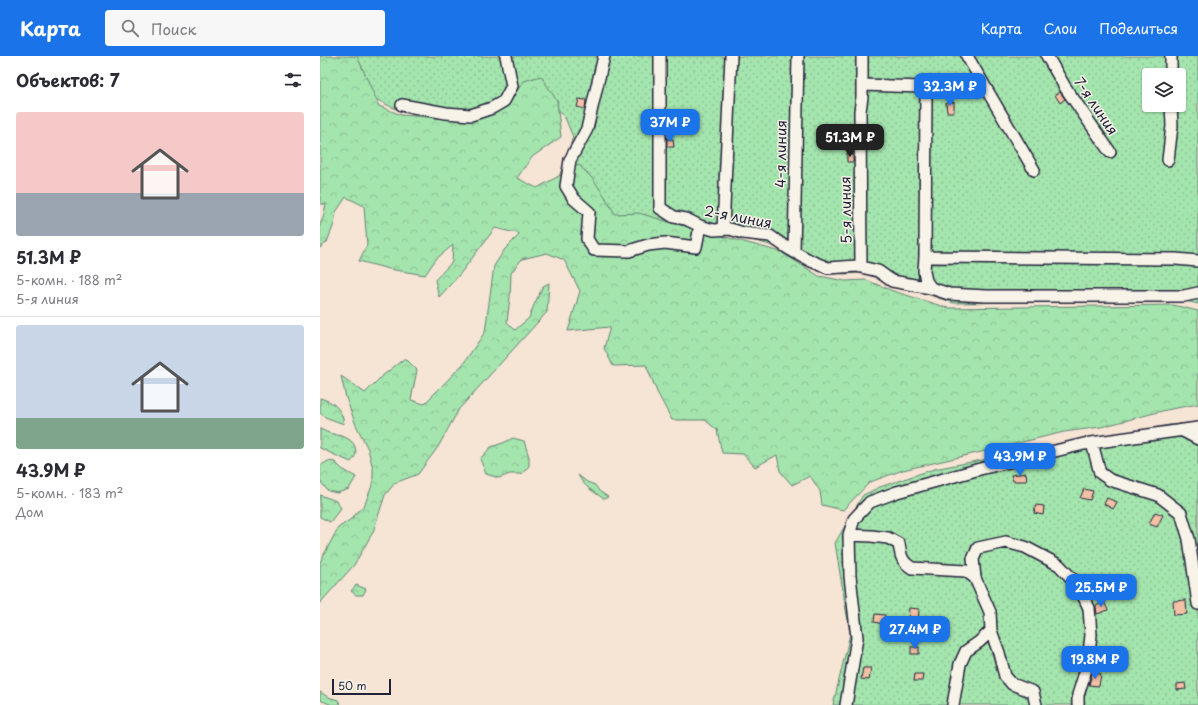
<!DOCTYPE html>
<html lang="ru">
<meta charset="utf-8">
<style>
:root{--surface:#fff;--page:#f7f7f7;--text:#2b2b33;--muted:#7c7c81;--line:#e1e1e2;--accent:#1a73e8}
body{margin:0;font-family:"Playpen Sans",sans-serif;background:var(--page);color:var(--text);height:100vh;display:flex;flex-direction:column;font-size:15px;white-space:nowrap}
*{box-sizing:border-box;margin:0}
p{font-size:13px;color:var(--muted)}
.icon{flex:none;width:22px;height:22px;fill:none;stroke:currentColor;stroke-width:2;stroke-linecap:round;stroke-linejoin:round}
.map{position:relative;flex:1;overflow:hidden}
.panel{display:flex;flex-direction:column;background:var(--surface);width:320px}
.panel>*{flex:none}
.controls{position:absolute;left:822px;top:12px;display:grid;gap:8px}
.controls a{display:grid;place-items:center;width:44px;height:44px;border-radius:4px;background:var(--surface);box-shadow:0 1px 3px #0004;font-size:20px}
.scale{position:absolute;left:12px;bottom:10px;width:59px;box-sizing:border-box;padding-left:4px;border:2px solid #22223b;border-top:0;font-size:11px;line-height:14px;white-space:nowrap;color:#22223b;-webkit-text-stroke:3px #f7f3e8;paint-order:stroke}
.price{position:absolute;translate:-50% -34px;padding:0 9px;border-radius:8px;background:var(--accent);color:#fff;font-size:13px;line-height:26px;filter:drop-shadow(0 1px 2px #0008)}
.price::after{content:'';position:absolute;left:50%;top:24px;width:12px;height:9px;margin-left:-6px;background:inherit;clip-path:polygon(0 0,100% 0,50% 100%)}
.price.on{background:#222;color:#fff}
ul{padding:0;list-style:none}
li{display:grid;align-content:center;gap:8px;height:212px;padding:0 16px}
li+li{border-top:1px solid var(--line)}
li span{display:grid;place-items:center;height:124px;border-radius:4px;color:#555}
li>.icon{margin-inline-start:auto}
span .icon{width:72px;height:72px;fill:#fffc;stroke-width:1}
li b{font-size:17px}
h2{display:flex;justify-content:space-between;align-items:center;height:48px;padding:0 16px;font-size:17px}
header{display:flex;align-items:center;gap:24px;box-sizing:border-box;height:56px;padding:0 20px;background:var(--accent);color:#fff}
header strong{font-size:19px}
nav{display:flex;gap:22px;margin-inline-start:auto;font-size:14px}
.search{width:280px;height:36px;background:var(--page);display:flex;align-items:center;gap:10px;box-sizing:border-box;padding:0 14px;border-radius:4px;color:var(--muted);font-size:15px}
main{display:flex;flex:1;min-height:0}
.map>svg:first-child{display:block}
.green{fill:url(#green-dots);stroke:#638374;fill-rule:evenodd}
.forest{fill:url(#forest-crowns);stroke:#638374}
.building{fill:#f5c1a6;stroke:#22223b}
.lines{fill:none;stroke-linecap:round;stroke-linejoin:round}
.minor-casing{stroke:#22223b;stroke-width:14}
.minor{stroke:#f7f3e8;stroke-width:11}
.labels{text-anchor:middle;stroke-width:3;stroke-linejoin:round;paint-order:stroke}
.street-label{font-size:14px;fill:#22223b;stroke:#f7f3e8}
</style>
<header>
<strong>Карта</strong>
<div class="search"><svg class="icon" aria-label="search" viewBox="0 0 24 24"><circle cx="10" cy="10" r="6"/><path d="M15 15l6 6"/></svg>Поиск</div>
<nav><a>Карта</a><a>Слои</a><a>Поделиться</a></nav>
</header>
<main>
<section class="panel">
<h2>Объектов: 7<svg class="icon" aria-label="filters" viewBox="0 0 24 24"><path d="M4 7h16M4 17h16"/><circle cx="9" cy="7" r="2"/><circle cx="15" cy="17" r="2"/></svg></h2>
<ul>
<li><span style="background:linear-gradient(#f6c9c9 65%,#9aa5b1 0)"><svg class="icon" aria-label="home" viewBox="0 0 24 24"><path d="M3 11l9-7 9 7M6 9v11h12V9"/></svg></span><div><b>51.3M ₽</b><p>5-комн. · 188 m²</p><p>5-я линия</p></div></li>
<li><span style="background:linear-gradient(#c9d6e8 75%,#7fa58c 0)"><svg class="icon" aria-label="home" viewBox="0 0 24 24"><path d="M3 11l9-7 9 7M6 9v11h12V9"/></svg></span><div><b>43.9M ₽</b><p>5-комн. · 183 m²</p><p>Дом</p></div></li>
</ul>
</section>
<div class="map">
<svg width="878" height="649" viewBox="0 0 878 649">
<defs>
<pattern id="green-dots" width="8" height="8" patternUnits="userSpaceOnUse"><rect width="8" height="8" fill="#a4e4ad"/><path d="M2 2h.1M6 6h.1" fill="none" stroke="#8dc396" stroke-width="1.8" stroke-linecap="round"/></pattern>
<pattern id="forest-crowns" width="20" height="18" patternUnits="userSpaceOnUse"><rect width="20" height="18" fill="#a4e4ad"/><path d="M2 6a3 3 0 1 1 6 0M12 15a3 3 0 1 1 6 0" fill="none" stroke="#8dc396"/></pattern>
</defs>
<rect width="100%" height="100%" fill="#f6e4d4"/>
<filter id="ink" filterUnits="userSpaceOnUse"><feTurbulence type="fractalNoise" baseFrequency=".025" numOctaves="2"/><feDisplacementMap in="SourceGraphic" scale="8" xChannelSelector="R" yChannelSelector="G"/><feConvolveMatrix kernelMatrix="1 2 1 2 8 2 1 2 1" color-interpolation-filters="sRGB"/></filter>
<g filter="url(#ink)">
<path class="green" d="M29,0H878V248L862,244L634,247L543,217L523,218L498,213L457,191L432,184L400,178L382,195L344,194L239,121L253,81L246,64L232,44L187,59L146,71L82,56L47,39ZM829,19H859V49H829Z
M878,366V649H513L530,578L515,487L543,439L560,431L614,413L849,369Z"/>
<path class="forest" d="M0,0H37L59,50L81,59L132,63L186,50L204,25L221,20L237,45L241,81L212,101L197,122L217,132L259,109L272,122L284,139L295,158L319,157L339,163L461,196L499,220L525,225L546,224L573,235L628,252L853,249L878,255V348L846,354L781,371L744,376L661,396L583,414L550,426L523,454L502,449L500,435L490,420L472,429L460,415L457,399L435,411L423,398L402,397L397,374L385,364H352L337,336L326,309L293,310L284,292L290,271L248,275L260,235L244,204L227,197L202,203L191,217L190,241L187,266L195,274L209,262L214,249L223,230L229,227L227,256L139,353L118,391L98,418L75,427L65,439L53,476L34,509L0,547V506L18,472L31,463L45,448L53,427V413L48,393L36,369L26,342L21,320L45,337L61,321L85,302L97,314L91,344L104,348L119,333L143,308L165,276L174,210L185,193L200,178L175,172L140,218L119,241L115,224L132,206L133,189L116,203L105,219L69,213L39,205L47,189L44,150L26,141L16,156L14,168L7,186L0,192V168L3,162L6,148H0Z
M0,342C14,346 22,353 24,368L5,361L0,357Z
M0,373C3,374 6,376 9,377C19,380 31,380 35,391C37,397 35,402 31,406L17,400L0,392Z
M193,382L204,385L209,401V410L202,418H190L179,422L166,418L160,403L171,391L183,387Z
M8,405L15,406L22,413L36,421L29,433L17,437L8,435L0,425V410Z
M258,419L267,426L275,429L279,435L288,441L284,443C272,434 266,433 258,419Z
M0,439L16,445L21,452L10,466L0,461Z
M36,529L46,533L43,539H36L31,535Z
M0,636L8,641L18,644L21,649H12L0,644Z"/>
<path class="building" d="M740,36L745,43L740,47L735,39Z
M259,43L266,44L265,53L257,51Z
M634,46V56H627L626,47Z
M347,83H353L354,91H347Z
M527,97L533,98V106H527Z
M706,417L707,425H693L691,419Z
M764,433L773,435L770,444L760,442Z
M787,442L797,446L793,453L784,448Z
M716,449L724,450L723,459L714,457Z
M835,456L843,459L837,471L829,468Z
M866,544L867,558L854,559L853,545Z
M784,546L788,554L777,558L776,550Z
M589,552L599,553L598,569H588Z
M555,558L565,559L563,568L554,566Z
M591,591H599V598H591Z
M543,612H551L549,624L541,623Z
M772,617L781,618L779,630L769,629Z
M595,618H603L602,625H594Z
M865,627L866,633L857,634V628Z"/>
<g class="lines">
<defs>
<path id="minor" d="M284,0L267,73L250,104L246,130L254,143L269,156L267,183L274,194L309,195L328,189L345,187L376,191L380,170
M340,0V152L354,161L366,163L380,170L394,174L410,173L423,177L450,180L469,193L491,205L508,212L537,210L558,215L572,225L611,232
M647,0L714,114
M727,0L745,31L790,96
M851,19V0
M542,29L602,31L606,37L605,200L611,201L856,203L878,205
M82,49L126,57L151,59L172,52L184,45L192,30L186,0
M848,104L852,70L851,49
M403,173L411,0
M474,196L478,0
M605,200L604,215L606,225L611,232L629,238L666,240H864L878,237
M541,211L540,55L542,41V0
M863,375L878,383
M772,387L780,417L790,424L838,439L861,457L869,483L878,548
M529,479L551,480L568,482L579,488C581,500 581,505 592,512L646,515L655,522L670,556L671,575L679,597L685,620L692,628L713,636L716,649
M655,522L653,503L658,492L686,486L705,491L739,509L758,529L769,552L771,579L768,607L758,639V649
M526,649L537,582L530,520L529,479L534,463L550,446L577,436L660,413L764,388L878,372
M633,649L640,608L646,595L659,586L671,575"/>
</defs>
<use href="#minor" class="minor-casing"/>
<use href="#minor" class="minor"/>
</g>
</g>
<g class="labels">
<g class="street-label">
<text transform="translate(776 50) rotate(56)" y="5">7-я линия</text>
<text transform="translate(461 98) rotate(-89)" y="5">4-я линия</text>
<text transform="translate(526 154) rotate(-91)" y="5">5-я линия</text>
<text transform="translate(418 161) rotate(11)" y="5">2-я линия</text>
</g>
</g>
</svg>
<div class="controls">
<a><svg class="icon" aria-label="layers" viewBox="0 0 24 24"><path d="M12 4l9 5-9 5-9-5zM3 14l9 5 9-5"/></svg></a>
</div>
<div class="scale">50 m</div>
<b class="price" style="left:630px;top:51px">32.3M ₽</b>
<b class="price" style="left:350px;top:87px">37M ₽</b>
<b class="price on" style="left:530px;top:102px">51.3M ₽</b>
<b class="price" style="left:700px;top:421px">43.9M ₽</b>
<b class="price" style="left:781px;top:552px">25.5M ₽</b>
<b class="price" style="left:595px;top:594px">27.4M ₽</b>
<b class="price" style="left:775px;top:624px">19.8M ₽</b>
</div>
</main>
